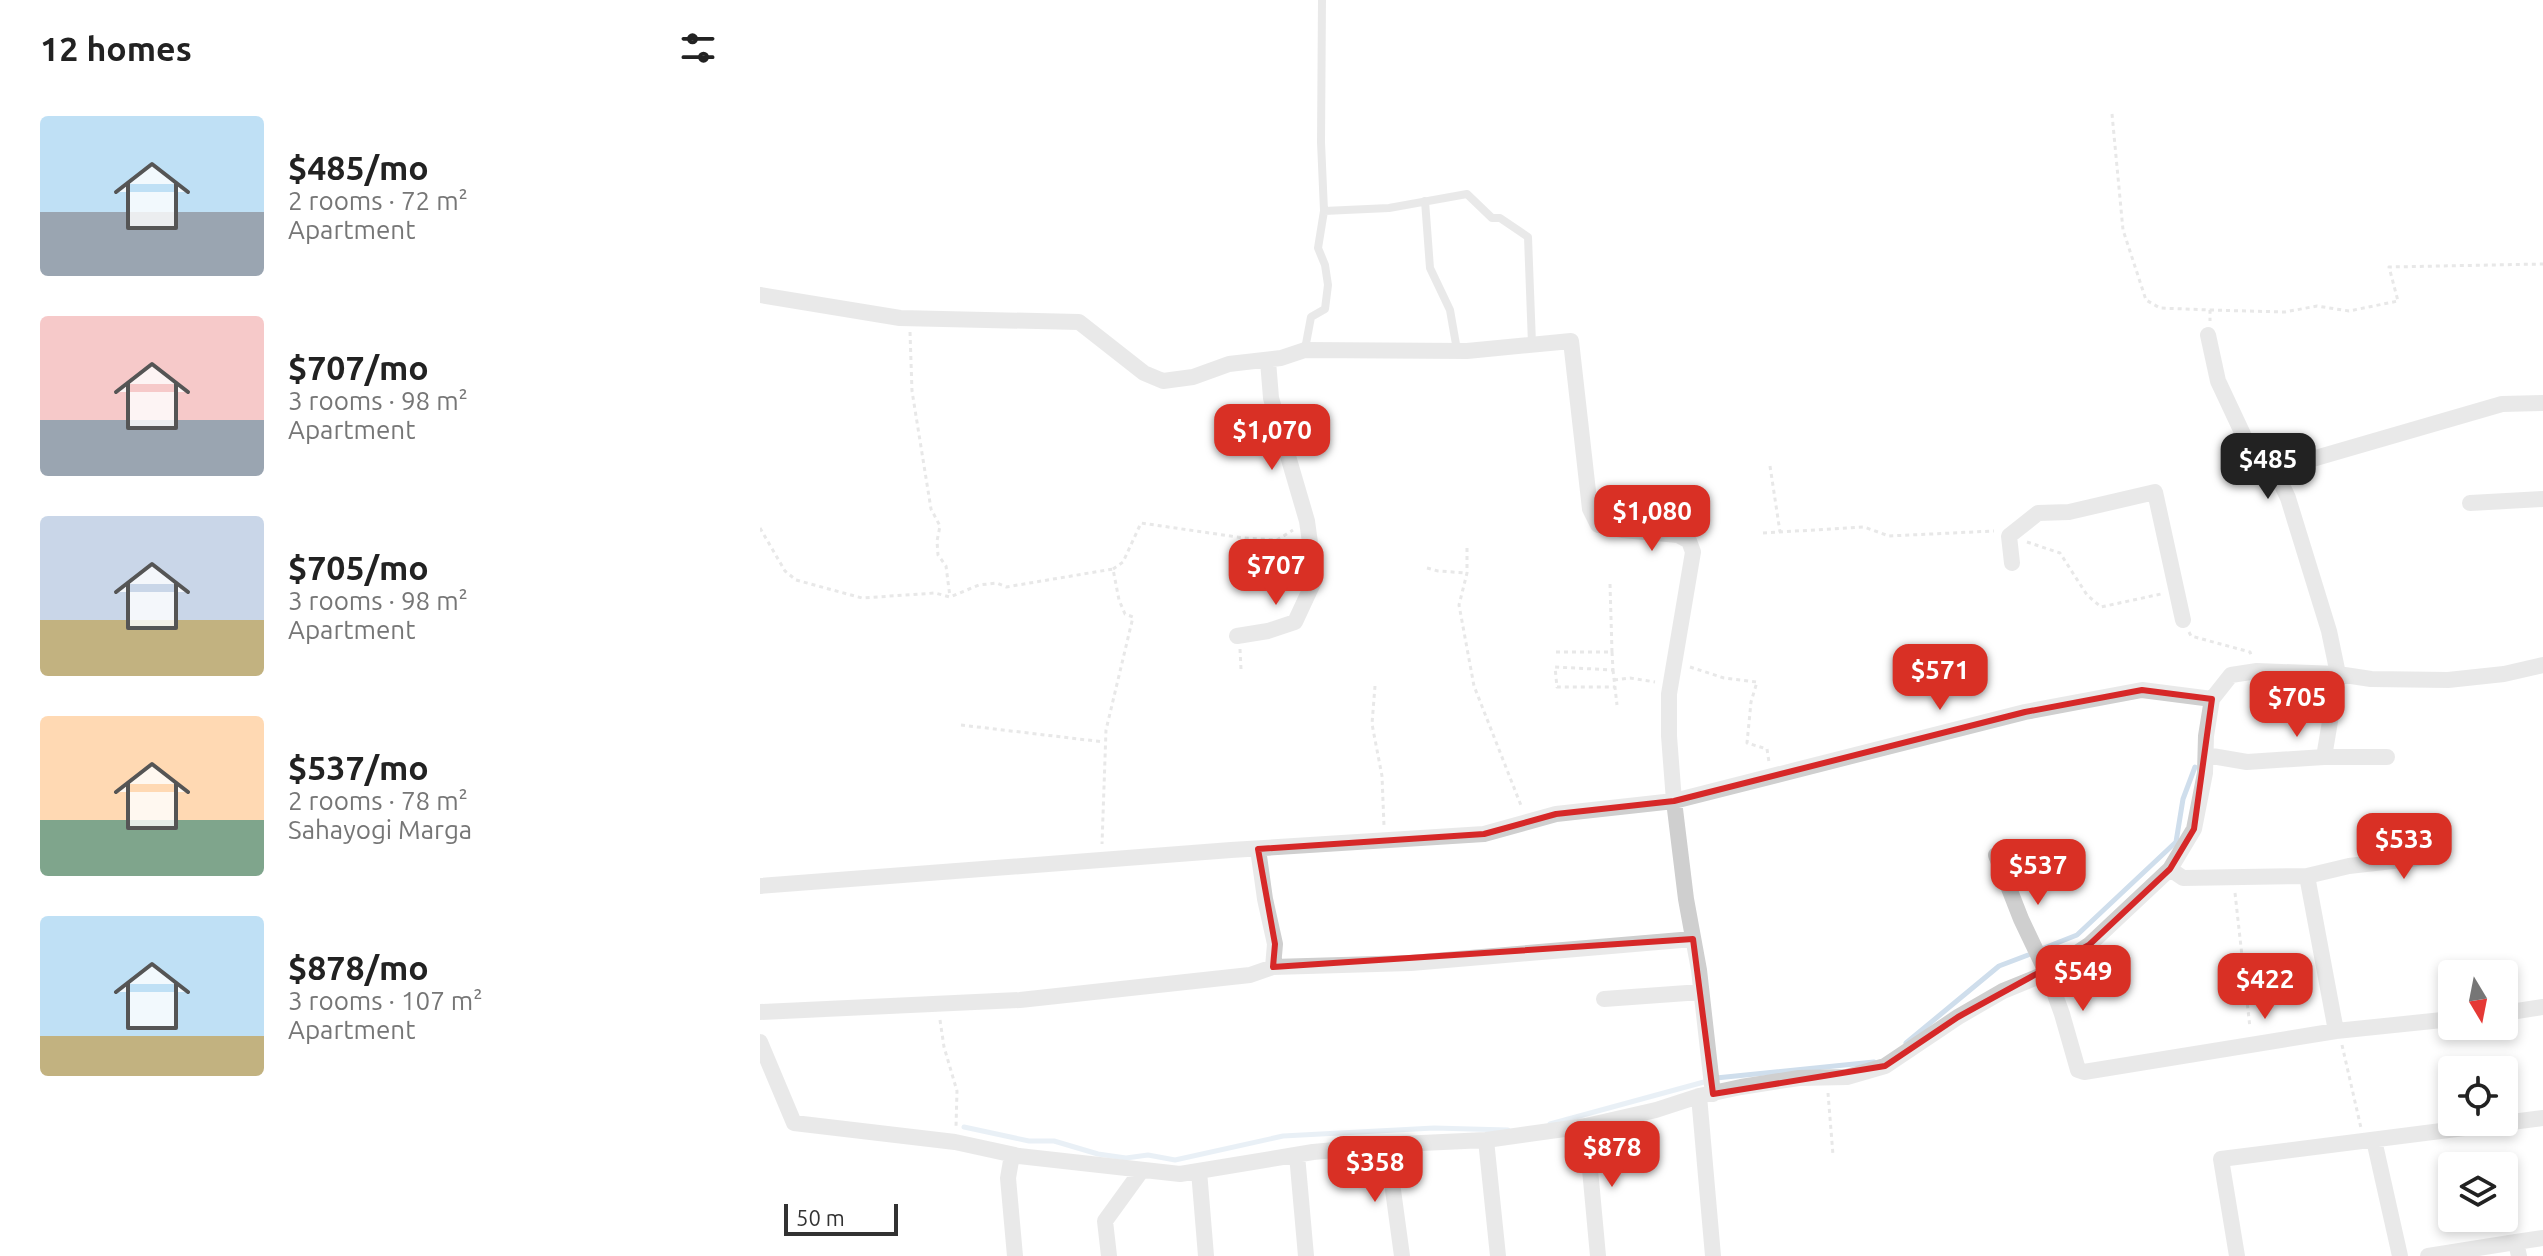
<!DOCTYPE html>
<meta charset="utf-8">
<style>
:root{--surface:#fff;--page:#f6f6f6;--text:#222;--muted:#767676;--accent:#d93025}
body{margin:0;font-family:Ubuntu,sans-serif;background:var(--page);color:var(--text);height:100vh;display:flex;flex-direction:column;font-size:30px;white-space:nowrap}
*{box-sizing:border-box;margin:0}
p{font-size:26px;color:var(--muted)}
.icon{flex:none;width:44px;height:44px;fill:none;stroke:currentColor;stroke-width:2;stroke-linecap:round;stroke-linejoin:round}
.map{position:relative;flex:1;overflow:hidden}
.sheet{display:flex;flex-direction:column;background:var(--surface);width:760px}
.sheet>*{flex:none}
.needle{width:52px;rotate:170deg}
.fabs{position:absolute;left:1678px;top:960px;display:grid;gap:16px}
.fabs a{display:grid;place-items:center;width:80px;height:80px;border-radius:8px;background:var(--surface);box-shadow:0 4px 12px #0003;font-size:40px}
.scale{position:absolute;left:24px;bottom:20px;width:114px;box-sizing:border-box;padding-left:8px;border:4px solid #323232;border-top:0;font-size:22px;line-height:28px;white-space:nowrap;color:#323232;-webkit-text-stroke:6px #fff;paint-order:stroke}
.price{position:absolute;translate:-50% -68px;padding:0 18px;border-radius:16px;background:var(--accent);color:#fff;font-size:26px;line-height:52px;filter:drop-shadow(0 2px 4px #0008)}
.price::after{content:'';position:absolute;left:50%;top:48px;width:24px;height:18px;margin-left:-12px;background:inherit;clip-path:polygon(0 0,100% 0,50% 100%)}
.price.current{background:#222;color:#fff}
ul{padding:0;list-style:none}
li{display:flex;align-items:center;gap:24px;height:200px;padding:0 40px}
li span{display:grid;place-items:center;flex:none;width:224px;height:160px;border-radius:8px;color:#555}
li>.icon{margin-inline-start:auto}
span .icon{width:96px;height:96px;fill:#fffc;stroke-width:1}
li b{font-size:34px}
h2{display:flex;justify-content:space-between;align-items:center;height:96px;padding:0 40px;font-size:34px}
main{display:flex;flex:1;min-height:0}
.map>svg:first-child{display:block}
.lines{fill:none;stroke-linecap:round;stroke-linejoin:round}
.stream{stroke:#cfdeec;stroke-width:5}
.path{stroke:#ccc;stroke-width:3;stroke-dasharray:4 4;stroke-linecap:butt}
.lane{stroke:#cfcfcf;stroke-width:8}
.street{stroke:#cfcfcf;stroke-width:16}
.marked{fill:none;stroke:#d62828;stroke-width:6;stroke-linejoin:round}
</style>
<main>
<section class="sheet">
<h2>12 homes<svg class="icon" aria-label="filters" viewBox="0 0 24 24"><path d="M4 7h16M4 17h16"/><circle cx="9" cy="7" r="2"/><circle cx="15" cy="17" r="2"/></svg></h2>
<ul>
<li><span style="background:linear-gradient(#bfe0f5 60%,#9aa5b1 0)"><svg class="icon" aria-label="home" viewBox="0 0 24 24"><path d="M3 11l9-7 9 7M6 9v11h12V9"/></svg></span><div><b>$485/mo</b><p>2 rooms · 72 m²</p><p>Apartment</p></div></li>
<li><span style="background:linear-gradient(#f6c9c9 65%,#9aa5b1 0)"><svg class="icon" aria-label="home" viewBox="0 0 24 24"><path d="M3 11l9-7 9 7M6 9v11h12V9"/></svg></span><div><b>$707/mo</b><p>3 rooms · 98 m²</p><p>Apartment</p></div></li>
<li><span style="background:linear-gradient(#c9d6e8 65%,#c2b280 0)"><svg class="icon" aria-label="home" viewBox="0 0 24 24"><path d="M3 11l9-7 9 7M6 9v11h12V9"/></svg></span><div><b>$705/mo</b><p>3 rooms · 98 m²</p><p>Apartment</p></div></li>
<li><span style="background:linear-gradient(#ffd9b3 65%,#7fa58c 0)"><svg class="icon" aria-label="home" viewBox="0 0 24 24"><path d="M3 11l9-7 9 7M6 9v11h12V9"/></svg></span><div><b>$537/mo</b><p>2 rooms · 78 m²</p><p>Sahayogi Marga</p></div></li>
<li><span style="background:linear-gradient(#bfe0f5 75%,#c2b280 0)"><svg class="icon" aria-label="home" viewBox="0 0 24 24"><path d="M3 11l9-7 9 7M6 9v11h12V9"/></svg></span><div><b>$878/mo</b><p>3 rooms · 107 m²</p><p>Apartment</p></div></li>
</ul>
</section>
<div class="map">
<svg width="1783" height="1256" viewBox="0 0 1783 1256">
<rect width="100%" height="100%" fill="#fff"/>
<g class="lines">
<path class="stream" d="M1279,950L1317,935L1416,842L1423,799L1435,767
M1146,1043L1239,966L1268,955
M956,1078L1114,1062
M790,1124L944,1082
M204,1127L269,1141H294L338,1154L366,1158L388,1155L415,1160L523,1136L674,1128L748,1130"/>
<path class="path" d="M1352,114L1363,230L1386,300L1400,308L1450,310V321
M1450,310L1525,312L1557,306L1589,311L1638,301L1629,267L1783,264
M150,332L152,391L171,509L180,526L177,541L178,555L186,566L190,597
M1010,466L1020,532
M0,528L25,571L36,580L102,598L175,593L190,597L219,585L237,583L246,587L353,569L359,600L365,614L373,617L346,730L342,844
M1003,533L1104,527L1129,536L1234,531
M1267,542L1300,553L1327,595L1341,607L1401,594
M707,548V573L699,605L714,686L762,808
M667,568L678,571L707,573
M353,569L363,562L381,523L484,538L517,540L533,530
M850,584L852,652
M1429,632L1431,636L1490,652L1491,655
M480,649L481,669
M796,652H852L853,670L795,667L797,687H855
M930,667L964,678L997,682L991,702L987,743L1007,749L1009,762
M853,670L857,705
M854,680L870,678L895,682
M615,686L612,724L622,776L624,826
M201,725L344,742
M1475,893L1490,1028
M180,1020L184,1047L197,1091L196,1127
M1582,1045L1601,1128
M1068,1093L1073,1155"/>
<path class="lane" d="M665,201L670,268L690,310L697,350
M564,211L629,208L707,194L732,218H740L768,237L772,344
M545,349L551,317L565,309L568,285L565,265L558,248L564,211L561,142L562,0"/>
<path class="street" d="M0,295L140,318L319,322L384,373L403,381L433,377L469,364L521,358L545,350L707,351L811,341L830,509L838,525L862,530L918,535L929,541L933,552L909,694V736L914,801L926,899L939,970L953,1094
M1448,335L1458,381L1488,445L1520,481L1528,498L1569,631L1578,674L1564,757
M1511,471L1742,404L1783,403
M1710,503L1783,499
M1252,563L1249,536L1278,513L1309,512L1395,492L1423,620
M477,636L508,631L535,622L555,579L547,521L511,398L508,361
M1446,755L1487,762L1564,757H1627
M498,849L505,899L515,944L513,967
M1236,855L1261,919L1289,978L1302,1014L1318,1070L1324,1072L1576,1031L1692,1019
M1410,869L1423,878L1547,876L1576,1031
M1547,876L1589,866L1668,857
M0,886L471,850L724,834L796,814L914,801L1265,712L1382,690L1452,699
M844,999L941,992
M0,1012L260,1000L490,975L513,967L651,963L933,939
M1744,1013L1783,1007
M0,1042L34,1123L195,1142L259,1156L420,1174L553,1152L640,1144L726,1140L826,1126L896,1110L939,1096L981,1087L1039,1078L1087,1077L1125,1066L1198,1017L1243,991L1287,973L1329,945L1410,869L1434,829L1445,773L1446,736L1452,699L1471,675L1497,671L1578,674L1611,679L1688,680L1744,674L1783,665
M939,1096L953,1256
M826,1126L838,1256
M726,1140L738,1256
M1614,1140L1640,1256
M627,1146L642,1256
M252,1155L248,1178L255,1256
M537,1155L546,1256
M439,1171L446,1256
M1756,1242L1783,1238
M349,1256L345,1221L382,1170
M1477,1256L1461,1159L1783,1118
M1668,1256L1756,1242L1759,1256"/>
</g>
<path d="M0 0H1783V1256H0ZM1382,690L1452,699L1434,829L1410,869L1329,945L1198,1017L1125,1066L953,1094L933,939L513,967L515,944L498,849L724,834L796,814L914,801L1265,712Z" fill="#fff" fill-opacity=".55" fill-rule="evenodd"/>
<path class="marked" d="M1382,690L1452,699L1434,829L1410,869L1329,945L1198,1017L1125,1066L953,1094L933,939L513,967L515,944L498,849L724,834L796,814L914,801L1265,712Z"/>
</svg>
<div class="fabs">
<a><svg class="needle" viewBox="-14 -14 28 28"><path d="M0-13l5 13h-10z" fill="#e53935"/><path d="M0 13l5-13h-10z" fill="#767676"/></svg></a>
<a><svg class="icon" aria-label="locate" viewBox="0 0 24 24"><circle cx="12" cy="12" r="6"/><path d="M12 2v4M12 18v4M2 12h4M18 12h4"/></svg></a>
<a><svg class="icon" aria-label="layers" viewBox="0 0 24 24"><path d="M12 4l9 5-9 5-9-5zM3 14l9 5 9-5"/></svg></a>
</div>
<div class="scale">50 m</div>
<b class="price" style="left:512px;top:472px">$1,070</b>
<b class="price current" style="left:1508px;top:501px">$485</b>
<b class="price" style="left:892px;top:553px">$1,080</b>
<b class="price" style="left:516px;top:607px">$707</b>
<b class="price" style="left:1180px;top:712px">$571</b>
<b class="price" style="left:1537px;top:739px">$705</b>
<b class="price" style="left:1644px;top:881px">$533</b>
<b class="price" style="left:1278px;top:907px">$537</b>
<b class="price" style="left:1323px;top:1013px">$549</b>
<b class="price" style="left:1505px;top:1021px">$422</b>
<b class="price" style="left:852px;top:1189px">$878</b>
<b class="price" style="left:615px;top:1204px">$358</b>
</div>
</main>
